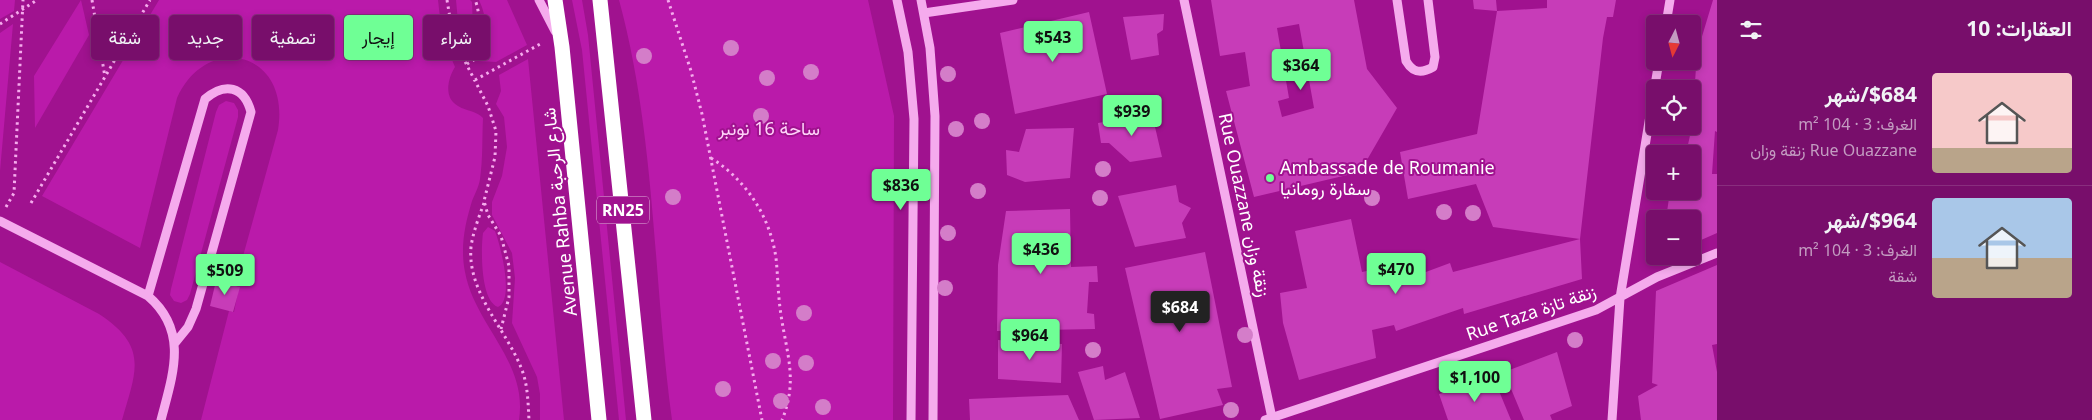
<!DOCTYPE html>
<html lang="ar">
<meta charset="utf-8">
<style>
:root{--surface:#780e6b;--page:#7d1771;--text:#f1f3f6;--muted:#c39cc1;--line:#892e7e;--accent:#6fff95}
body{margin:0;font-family:"Noto Sans",Vazirmatn,sans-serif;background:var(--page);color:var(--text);direction:rtl;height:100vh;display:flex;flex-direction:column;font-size:19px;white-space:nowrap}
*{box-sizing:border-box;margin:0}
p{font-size:16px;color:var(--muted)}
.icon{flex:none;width:28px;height:28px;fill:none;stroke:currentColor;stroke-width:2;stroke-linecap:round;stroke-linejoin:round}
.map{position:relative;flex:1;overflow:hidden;direction:ltr}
.panel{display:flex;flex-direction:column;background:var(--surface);width:375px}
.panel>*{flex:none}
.banner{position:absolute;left:15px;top:15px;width:475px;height:45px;direction:rtl;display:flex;gap:10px}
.needle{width:32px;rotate:186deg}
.buttons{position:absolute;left:1646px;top:15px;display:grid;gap:10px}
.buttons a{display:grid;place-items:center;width:55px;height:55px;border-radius:5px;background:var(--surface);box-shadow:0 2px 8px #0003,0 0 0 1px var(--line);font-size:25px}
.price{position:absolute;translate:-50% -42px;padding:0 11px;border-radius:5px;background:var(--accent);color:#111;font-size:16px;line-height:32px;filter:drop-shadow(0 1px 2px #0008)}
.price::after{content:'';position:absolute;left:50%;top:30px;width:15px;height:11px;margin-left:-8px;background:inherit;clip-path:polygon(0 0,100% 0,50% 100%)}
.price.active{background:#222;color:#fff}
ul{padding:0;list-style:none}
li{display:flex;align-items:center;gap:15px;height:125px;padding:0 20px}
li+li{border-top:1px solid var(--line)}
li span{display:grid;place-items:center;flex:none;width:140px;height:100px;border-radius:5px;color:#555}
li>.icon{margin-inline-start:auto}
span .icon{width:60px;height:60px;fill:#fffc;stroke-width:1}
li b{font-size:21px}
h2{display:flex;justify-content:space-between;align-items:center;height:60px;padding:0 20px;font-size:21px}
.tag{padding:0 18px;border-radius:5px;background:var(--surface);box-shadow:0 2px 8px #0003,0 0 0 1px var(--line);font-size:18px;line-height:45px}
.tag.active{background:var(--accent);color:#111}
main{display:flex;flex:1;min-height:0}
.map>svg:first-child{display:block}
.green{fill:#ba1aaa}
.building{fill:#c73cb8;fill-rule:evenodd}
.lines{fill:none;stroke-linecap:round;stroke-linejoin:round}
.path{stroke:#f5abed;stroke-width:3;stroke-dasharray:2.5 4;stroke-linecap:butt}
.minor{stroke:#f5abed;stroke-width:9}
.highway{stroke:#fff;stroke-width:15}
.tree{fill:#d47dc9}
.poi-dot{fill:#6fff95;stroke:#a0128f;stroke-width:2}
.labels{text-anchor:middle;stroke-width:4;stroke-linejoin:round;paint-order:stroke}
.shield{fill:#a0128f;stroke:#e2b8dd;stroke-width:1}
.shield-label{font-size:16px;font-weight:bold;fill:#fff}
.park-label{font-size:18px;fill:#fed4f9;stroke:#a0128f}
.poi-label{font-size:18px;fill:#fff;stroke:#a0128f;text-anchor:start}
.street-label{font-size:18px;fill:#fff;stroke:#a0128f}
</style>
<main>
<section class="panel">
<h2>العقارات: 10<svg class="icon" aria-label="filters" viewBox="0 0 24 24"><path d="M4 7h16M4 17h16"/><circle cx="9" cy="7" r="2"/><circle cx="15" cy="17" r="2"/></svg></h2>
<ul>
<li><span style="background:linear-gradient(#f6c9c9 75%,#b9a48a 0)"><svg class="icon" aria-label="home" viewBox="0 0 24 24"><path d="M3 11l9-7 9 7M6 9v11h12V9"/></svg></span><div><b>$684/شهر</b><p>الغرف: 3 · 104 m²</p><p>Rue Ouazzane زنقة وزان</p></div></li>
<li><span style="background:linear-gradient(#a9c7e8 60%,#b9a48a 0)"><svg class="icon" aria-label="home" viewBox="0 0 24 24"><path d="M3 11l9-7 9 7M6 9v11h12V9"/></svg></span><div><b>$964/شهر</b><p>الغرف: 3 · 104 m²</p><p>شقة</p></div></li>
</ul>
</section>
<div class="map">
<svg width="1717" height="420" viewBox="0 0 1717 420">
<rect width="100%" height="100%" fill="#a0128f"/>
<path class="green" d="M0,0H15L14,11L0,19Z
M81,0L89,35L35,128L34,76Z
M159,0H438L442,36L455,67C448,78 443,98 458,106C466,111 477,111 483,118C482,138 483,159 480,179C479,186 475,194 472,201C465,224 460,247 465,272C475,326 528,361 519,420H201L229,311L234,312L239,287L235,285L278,130C291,50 206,32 177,98L140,248L42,196Z
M456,0H470L472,2L474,57L468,55L459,32Z
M479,0H507L527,45L496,62L478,61C487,40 489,21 479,0Z
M572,0H582L588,35L626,420H619L582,50Z
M619,0H868L894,116L893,420H672C653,281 656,136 619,0Z
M13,24L0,171V33Z
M528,59L564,420H540V394L537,377L512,323L515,278L512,253L492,215V202L502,176L507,147L504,117L496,104L501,91L499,75Z
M226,101L234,103L238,110V117L190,294L187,300L181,303L174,301L170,295L171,289L216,112L219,105Z
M488,227L495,231C500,244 515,300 498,307C480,301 481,248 483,233Z
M0,262L99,314C149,347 136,371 122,420H0Z"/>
<path class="building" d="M1211,0H1354L1367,69L1397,108L1360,172L1254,197L1226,91L1250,86L1245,52L1220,56ZM1299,24L1314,108L1282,117L1278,101L1289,98L1277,28Z
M1473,0H1496L1497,11L1474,9Z
M1547,0H1616L1613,17H1607L1603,38L1580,239L1493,227L1476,184L1408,199L1400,152L1477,134L1497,11L1547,8Z
M1713,0H1717V132L1715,131L1712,174H1717V233L1692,244V219H1666L1670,191H1692V154H1686L1692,126L1697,53Z
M1089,12L1107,94L1015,114L1000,33Z
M1164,14L1163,30L1157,34L1159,55L1131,60L1123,17Z
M1152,114L1162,157L1130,162L1109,143H1101L1098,123Z
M1074,128L1070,178L1025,182L1007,175L1006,150L1019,152L1026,129Z
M1176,185L1179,202L1191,208L1182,223L1186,238L1135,247L1118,196Z
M1070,209L1071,267L1097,266L1098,282H1089L1087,313L1094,314L1095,329L997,331L998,265L1006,211Z
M1351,219L1362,272L1376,269L1379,275L1402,267L1407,279L1450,263L1453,272L1580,239L1582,279L1464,314L1463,308L1396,331L1394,325L1372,330L1376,358L1299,380L1283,323L1280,293L1307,288L1295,231Z
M1205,252L1232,387L1217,389L1223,405L1160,419L1125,268Z
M1717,265V344L1712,345L1717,372V420H1641L1638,396L1658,385L1652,383L1656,291Z
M216,281L240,287L233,312L210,306Z
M998,340L1062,344L1061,383L998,379Z
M1557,352L1572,406L1550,415L1552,420H1524L1504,372Z
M1103,366L1105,380L1125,372L1140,418L1094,420L1078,372Z
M1494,379L1511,420H1448L1439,394Z
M1068,395L1079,420H970L969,399Z"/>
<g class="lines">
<path class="path" d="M92,0L105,77
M447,0L452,30L458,48L488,106L496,131L495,157L484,201L488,215L501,236L509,266V297L501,329
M668,0L691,71L702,114L762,420
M0,24L37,0
M467,64C470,62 475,60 477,57C483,48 480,10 475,0
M475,80L542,43
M711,158C746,180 770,216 776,258C778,277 778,296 781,315C787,355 798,381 782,420
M31,203L150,0
M484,203C479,217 473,232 471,247C467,293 507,330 522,370C528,386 528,403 529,420
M6,207L14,193L23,0"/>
<path class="minor" d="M539,0L555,31
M897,0L908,52L914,119L911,420
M921,0L930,48L935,116L933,420
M1184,0L1272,418
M1397,0L1406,61C1413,73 1421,74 1433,67L1435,57L1428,0
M924,13L1013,0
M1666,24L1670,0
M0,221L148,296C189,331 173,374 161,420
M148,296L205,99C225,82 244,86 251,112L196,309L188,327L175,343
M1265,420L1596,310L1657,277L1717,253
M1612,420L1620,298L1659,61"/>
<path class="highway" d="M555,0L562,47L599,420
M600,0L644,420"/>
</g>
<g class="tree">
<circle cx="731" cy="48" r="8"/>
<circle cx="644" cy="56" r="8"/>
<circle cx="811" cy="72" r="8"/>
<circle cx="948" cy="74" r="8"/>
<circle cx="767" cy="78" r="8"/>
<circle cx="761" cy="116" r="8"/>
<circle cx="982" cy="121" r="8"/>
<circle cx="956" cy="129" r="8"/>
<circle cx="1103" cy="169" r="8"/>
<circle cx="978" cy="191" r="8"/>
<circle cx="673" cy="197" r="8"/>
<circle cx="1100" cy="198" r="8"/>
<circle cx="1372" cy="198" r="8"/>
<circle cx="1444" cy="212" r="8"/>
<circle cx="1473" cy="213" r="8"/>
<circle cx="948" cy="233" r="8"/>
<circle cx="945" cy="288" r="8"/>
<circle cx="804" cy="313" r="8"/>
<circle cx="1245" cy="335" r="8"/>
<circle cx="1575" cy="340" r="8"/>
<circle cx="1093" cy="350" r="8"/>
<circle cx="773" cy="361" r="8"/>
<circle cx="806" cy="363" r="8"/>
<circle cx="723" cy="389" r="8"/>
<circle cx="781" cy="401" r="8"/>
<circle cx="823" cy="407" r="8"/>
<circle cx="1231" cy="410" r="8"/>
</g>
<circle class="poi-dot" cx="1270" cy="178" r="5"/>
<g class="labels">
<rect class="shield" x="597" y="196.5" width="52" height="27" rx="4"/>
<g class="shield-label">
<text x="623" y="216">RN25</text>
</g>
<g class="park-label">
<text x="769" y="135">ساحة 16 نونبر</text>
</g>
<g class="poi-label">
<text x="1280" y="174">Ambassade de Roumanie<tspan x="1280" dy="21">سفارة رومانيا</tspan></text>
</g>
<g class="street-label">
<text transform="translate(1244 205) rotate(78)" y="6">Rue Ouazzane زنقة وزان</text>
<text transform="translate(560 212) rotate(-96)" y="6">Avenue Rahba شارع الرحبة</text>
<text transform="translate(1531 313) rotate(-19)" y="6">Rue Taza زنقة تازة</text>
</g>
</g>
</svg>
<div class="buttons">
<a><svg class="needle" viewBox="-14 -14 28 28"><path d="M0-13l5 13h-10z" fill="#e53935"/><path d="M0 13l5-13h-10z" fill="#c39cc1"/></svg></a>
<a><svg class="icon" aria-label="locate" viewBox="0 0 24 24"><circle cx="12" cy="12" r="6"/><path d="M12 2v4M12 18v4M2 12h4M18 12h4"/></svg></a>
<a>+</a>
<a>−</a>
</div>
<b class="price" style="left:1053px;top:63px">$543</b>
<b class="price" style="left:1301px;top:91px">$364</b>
<b class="price" style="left:1132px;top:137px">$939</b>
<b class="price" style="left:901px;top:211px">$836</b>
<b class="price" style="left:1041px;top:275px">$436</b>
<b class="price" style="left:1396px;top:295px">$470</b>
<b class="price" style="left:225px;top:296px">$509</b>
<b class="price active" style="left:1180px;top:333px">$684</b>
<b class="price" style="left:1030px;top:361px">$964</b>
<b class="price" style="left:1475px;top:403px">$1,100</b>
<div class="banner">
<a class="tag">شراء</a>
<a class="tag active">إيجار</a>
<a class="tag">تصفية</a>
<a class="tag">جديد</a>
<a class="tag">شقة</a>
</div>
</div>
</main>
